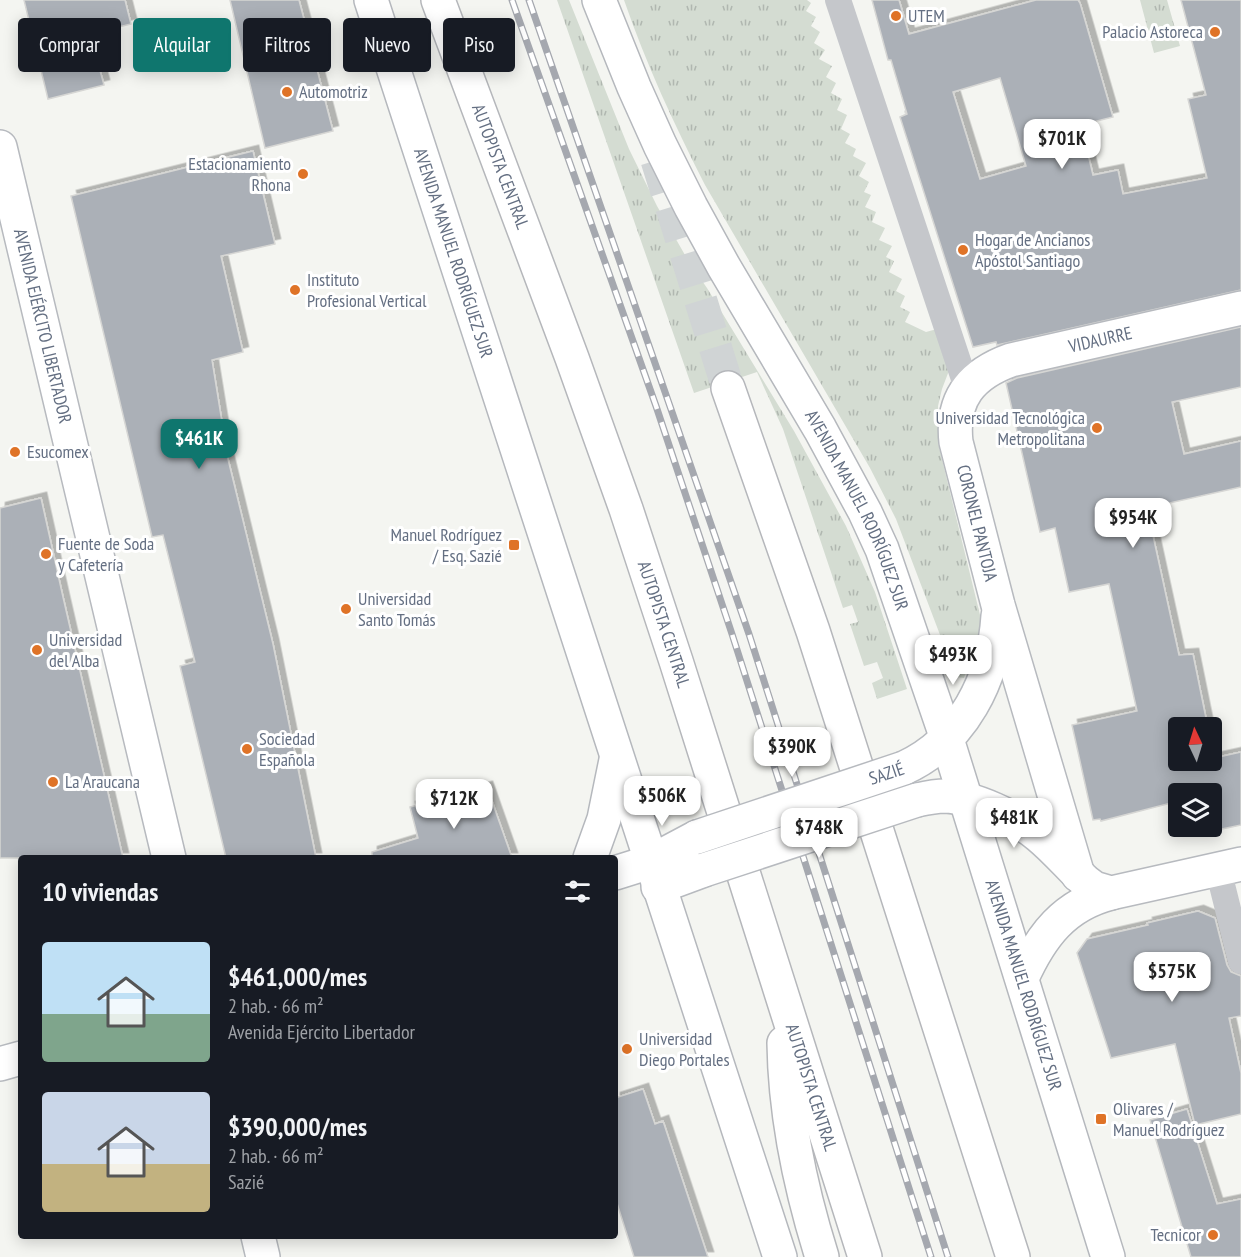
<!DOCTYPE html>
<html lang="es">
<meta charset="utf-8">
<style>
:root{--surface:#171b24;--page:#242831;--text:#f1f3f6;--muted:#9ea1a6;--accent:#0f766e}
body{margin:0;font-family:"PT Sans Narrow",sans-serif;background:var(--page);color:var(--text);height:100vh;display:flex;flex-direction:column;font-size:22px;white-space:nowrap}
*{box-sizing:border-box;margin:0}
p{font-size:20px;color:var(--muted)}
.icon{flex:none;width:33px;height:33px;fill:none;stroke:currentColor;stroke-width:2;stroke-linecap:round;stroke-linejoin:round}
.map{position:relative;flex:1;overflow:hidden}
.sheet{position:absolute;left:18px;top:855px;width:600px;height:384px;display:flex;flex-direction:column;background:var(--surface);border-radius:6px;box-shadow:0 3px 15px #0003}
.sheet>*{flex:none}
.top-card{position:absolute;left:18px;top:18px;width:600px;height:54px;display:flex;gap:12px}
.needle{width:39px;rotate:356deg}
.buttons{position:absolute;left:1168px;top:717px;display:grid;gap:12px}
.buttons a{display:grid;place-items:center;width:54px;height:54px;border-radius:6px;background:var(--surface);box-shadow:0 3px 15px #0003;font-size:30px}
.price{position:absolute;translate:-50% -51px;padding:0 14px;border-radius:12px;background:#fff;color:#222;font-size:20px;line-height:39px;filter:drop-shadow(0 2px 3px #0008)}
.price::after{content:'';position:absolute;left:50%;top:36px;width:18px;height:14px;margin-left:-9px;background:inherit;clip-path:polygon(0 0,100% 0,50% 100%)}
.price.selected{background:var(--accent);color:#fff}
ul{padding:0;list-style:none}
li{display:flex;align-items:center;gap:18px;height:150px;padding:0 24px}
li span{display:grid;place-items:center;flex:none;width:168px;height:120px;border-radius:6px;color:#555}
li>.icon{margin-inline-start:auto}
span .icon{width:72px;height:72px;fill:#fffc;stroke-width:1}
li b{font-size:26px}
h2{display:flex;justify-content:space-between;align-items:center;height:72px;padding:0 24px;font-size:26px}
.pill{padding:0 21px;border-radius:6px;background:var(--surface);box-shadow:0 3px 15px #0003;font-size:21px;line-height:54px}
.pill.selected{background:var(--accent);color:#fff}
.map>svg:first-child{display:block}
.grass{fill:url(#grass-tufts)}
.building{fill:#abb0b7;stroke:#d6d6d4;stroke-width:1.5;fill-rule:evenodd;filter:url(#shadow)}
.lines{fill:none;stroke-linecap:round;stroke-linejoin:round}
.highway-tunnel{stroke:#d0d4d5;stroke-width:33;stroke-dasharray:33 16;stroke-linecap:butt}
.secondary-casing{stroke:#b7babf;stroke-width:36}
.primary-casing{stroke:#b5b8bd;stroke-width:36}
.highway-casing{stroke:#b5b7bb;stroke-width:36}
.street{stroke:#c5c7cb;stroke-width:26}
.secondary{stroke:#fff;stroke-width:33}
.primary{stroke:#fff;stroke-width:33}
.highway{stroke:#fff;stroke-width:33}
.rail-casing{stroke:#a5a8af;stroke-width:7}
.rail{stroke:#fff;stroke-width:4.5;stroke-dasharray:14;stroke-linecap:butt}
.secondary-bridge-casing{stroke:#b7babf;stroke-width:36;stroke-linecap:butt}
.secondary-bridge{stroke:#fff;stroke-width:33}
.poi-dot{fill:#df7327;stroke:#fff;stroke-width:2}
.labels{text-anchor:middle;stroke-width:6;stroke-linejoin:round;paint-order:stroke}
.poi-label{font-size:18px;fill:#646f82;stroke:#fff;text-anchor:start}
.street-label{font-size:18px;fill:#646f82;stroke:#fff}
</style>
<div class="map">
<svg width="1241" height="1257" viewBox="0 0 1241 1257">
<defs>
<pattern id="grass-tufts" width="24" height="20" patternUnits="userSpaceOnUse" patternTransform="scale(1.5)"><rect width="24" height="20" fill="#d4dcd2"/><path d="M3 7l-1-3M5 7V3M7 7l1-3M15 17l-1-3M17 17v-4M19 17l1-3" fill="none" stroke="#b0b7b0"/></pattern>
<filter id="shadow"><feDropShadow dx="5.5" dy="-5.5" stdDeviation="0" flood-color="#0004"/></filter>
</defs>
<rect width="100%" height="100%" fill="#f4f5f1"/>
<path class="grass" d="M557,0H569L629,149L657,206L689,262L707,288L794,431L846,526L875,592L907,689L877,699L872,683L883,678L877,662L864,666L850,624L858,622L852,605L843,608L783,429L757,372L694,393Z
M624,0H807L811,3L806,11L816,17L811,26L820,32L814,43L825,50L819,59L832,66L826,77L836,83L831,93L842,99L837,110L847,115L841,129L850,134L845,143L856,149L853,156L866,163L859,176L869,182L864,192L871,195L865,207L876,212L872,222L885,228L879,240L892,246L886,257L894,261L889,272L902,279L896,291L905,296L900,307L910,312L905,322L926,332L937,329L950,368L942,389L938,406V443L981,619L982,625L964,678L956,677L896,519L870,468L705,185C674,124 646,64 624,0Z
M1140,0H1167L1180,46L1154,53Z"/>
<path class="building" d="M24,0H125L131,24L90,34L104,85L48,99Z
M230,0H299L333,131L265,148Z
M872,0H899L909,34L1036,0H1078L1080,3L1113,117L1081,125L1093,175L1118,170L1123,194L1207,178L1188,99L1206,95L1181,0H1241V290L997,345L996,342L973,347L900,117L907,114L891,60H888ZM1000,78L1026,166L980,179L953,92Z
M253,151L275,244L221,256L243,352L212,360L228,459L273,644L316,858H226L180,666L195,662L163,535L152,537L71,196Z
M1241,327V387L1172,402L1184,454L1241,441V487L1147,508L1179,655L1193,654L1208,728H1179V760H1212V749L1214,758L1241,752V825L1198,834L1196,826H1212V794H1179V801L1101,821L1100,819L1093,820L1072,725L1137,711L1109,584L1069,592L1055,528L1040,532L1006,383L1017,378Z
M41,498L63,597L123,858H0V508Z
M487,787L512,858H372V852L418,838L410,807Z
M1198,911L1215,918L1227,965L1231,972L1241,976V1016L1229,1018L1241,1073V1114L1195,1125L1175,1044L1111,1058L1077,953L1087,939L1148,925L1147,923Z
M643,1089L655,1124L663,1121L708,1257H634L615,1197V1098Z
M1187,1109L1217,1204L1241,1199V1257H1191L1150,1120Z"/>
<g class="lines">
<path class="highway-tunnel" d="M657,160L728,388"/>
<defs>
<g id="secondary">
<path id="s1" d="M0,147L169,858"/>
<path d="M904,768C963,741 994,679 998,616"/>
<path d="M917,800C926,798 935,796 945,796C973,797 1018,818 1039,836C1056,850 1070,867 1086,882L1094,888L1111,893L1241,864"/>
<path d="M615,873L650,862L697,837"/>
<path id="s2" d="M1078,875L998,605L956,442C951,398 972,374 1011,360L1241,308"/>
<path d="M658,887L704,870"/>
<path d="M0,1064L21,1058"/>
<path d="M258,1236L263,1257"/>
</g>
<g id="primary">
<path id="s3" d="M371,0L780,1257"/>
<path id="s4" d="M599,0L634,87L660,145L691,207L724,267L820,429L865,512L882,549L947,739L1108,1257"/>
<path d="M590,858L604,819L616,760"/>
<path d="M1022,978C1041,936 1064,905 1111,893"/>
</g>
<g id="highway">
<path id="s5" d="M438,0L572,358L626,509L676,661L865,1257"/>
<path d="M728,388L813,631L1013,1257"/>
<path d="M784,1043C785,1116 800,1187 822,1257"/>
</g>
</defs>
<use href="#secondary" class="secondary-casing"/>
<use href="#primary" class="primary-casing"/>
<use href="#highway" class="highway-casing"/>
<path class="street" d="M838,0L967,388
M1218,869L1241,961"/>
<use href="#secondary" class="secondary"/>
<use href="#primary" class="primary"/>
<use href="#highway" class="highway"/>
<defs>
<path id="rail" d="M512,0L656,406L732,634L931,1257
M529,0L749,634L948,1257"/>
</defs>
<use href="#rail" class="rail-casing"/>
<use href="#rail" class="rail"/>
<defs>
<g id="secondary-bridge">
<path id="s6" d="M697,837L904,768"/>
<path d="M704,870L917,800"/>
</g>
</defs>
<use href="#secondary-bridge" class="secondary-bridge-casing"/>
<use href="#secondary-bridge" class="secondary-bridge"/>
</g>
<g class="poi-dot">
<circle cx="896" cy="16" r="6"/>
<circle cx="1215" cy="32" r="6"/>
<circle cx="287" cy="92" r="6"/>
<circle cx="303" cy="174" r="6"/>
<circle cx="963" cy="250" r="6"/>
<circle cx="295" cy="290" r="6"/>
<circle cx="1097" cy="428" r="6"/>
<circle cx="15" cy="452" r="6"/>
<rect x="508" y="539" width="12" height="12" rx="3"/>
<circle cx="46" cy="554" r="6"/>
<circle cx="346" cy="609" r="6"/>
<circle cx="37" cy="650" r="6"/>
<circle cx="247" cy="749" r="6"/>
<circle cx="53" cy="782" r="6"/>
<circle cx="627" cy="1049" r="6"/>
<rect x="1095" y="1113" width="12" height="12" rx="3"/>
<circle cx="1213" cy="1235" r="6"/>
</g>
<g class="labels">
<g class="poi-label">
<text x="908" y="22">UTEM</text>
<text x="1203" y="38" text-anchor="end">Palacio Astoreca</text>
<text x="299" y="98">Automotriz</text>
<text x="291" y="170" text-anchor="end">Estacionamiento<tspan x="291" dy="21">Rhona</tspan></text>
<text x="975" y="246">Hogar de Ancianos<tspan x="975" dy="21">Apóstol Santiago</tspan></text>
<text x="307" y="286">Instituto<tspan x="307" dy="21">Profesional Vertical</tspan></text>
<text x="1085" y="424" text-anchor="end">Universidad Tecnológica<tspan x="1085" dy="21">Metropolitana</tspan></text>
<text x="27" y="458">Esucomex</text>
<text x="502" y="541" text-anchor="end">Manuel Rodríguez<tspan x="502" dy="21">/ Esq. Sazié</tspan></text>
<text x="58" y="550">Fuente de Soda<tspan x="58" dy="21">y Cafetería</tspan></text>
<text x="358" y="605">Universidad<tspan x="358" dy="21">Santo Tomás</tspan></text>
<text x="49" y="646">Universidad<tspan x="49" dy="21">del Alba</tspan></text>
<text x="259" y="745">Sociedad<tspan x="259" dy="21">Española</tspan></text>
<text x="65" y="788">La Araucana</text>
<text x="639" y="1045">Universidad<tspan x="639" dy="21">Diego Portales</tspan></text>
<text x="1113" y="1115">Olivares /<tspan x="1113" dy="21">Manuel Rodríguez</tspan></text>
<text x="1201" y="1241" text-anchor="end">Tecnicor</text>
</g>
<g class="street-label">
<text dy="6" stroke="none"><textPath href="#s5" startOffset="178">AUTOPISTA CENTRAL</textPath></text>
<text dy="6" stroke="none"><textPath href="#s3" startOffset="266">AVENIDA MANUEL RODRÍGUEZ SUR</textPath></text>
<text dy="6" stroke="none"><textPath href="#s1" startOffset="184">AVENIDA EJÉRCITO LIBERTADOR</textPath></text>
<text dy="6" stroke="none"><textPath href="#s2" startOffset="650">VIDAURRE</textPath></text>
<text dy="6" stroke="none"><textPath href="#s4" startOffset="573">AVENIDA MANUEL RODRÍGUEZ SUR</textPath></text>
<text transform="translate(977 523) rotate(76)" y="6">CORONEL PANTOJA</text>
<text dy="6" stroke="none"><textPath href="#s5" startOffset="664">AUTOPISTA CENTRAL</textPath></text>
<text dy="6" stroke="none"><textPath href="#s6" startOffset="200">SAZIÉ</textPath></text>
<text dy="6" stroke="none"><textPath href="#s4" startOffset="1077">AVENIDA MANUEL RODRÍGUEZ SUR</textPath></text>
<text dy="6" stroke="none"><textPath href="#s5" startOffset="1150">AUTOPISTA CENTRAL</textPath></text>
</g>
</g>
</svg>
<div class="buttons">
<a><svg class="needle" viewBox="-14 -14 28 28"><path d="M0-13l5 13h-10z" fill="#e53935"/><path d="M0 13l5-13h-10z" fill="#9ea1a6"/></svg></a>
<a><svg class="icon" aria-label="layers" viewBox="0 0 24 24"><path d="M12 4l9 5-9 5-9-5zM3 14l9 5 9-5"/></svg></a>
</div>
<b class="price" style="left:1062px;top:170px">$701K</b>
<b class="price selected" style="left:199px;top:470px">$461K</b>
<b class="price" style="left:1133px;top:549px">$954K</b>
<b class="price" style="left:953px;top:686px">$493K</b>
<b class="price" style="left:792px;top:778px">$390K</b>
<b class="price" style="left:662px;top:827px">$506K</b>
<b class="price" style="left:454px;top:830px">$712K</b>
<b class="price" style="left:1014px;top:849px">$481K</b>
<b class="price" style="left:819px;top:859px">$748K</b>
<b class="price" style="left:1172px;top:1003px">$575K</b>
<div class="top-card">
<a class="pill">Comprar</a>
<a class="pill selected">Alquilar</a>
<a class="pill">Filtros</a>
<a class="pill">Nuevo</a>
<a class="pill">Piso</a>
</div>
<section class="sheet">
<h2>10 viviendas<svg class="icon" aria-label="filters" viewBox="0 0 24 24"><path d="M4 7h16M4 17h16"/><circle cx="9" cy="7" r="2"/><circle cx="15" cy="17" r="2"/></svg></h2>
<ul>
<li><span style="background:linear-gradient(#bfe0f5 60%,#7fa58c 0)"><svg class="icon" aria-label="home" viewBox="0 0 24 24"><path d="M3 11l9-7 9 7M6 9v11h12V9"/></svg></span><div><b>$461,000/mes</b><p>2 hab. · 66 m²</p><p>Avenida Ejército Libertador</p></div></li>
<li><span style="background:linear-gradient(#c9d6e8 60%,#c2b280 0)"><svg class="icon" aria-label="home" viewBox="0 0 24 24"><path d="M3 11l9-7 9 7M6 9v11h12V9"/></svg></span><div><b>$390,000/mes</b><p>2 hab. · 66 m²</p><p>Sazié</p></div></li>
</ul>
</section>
</div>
